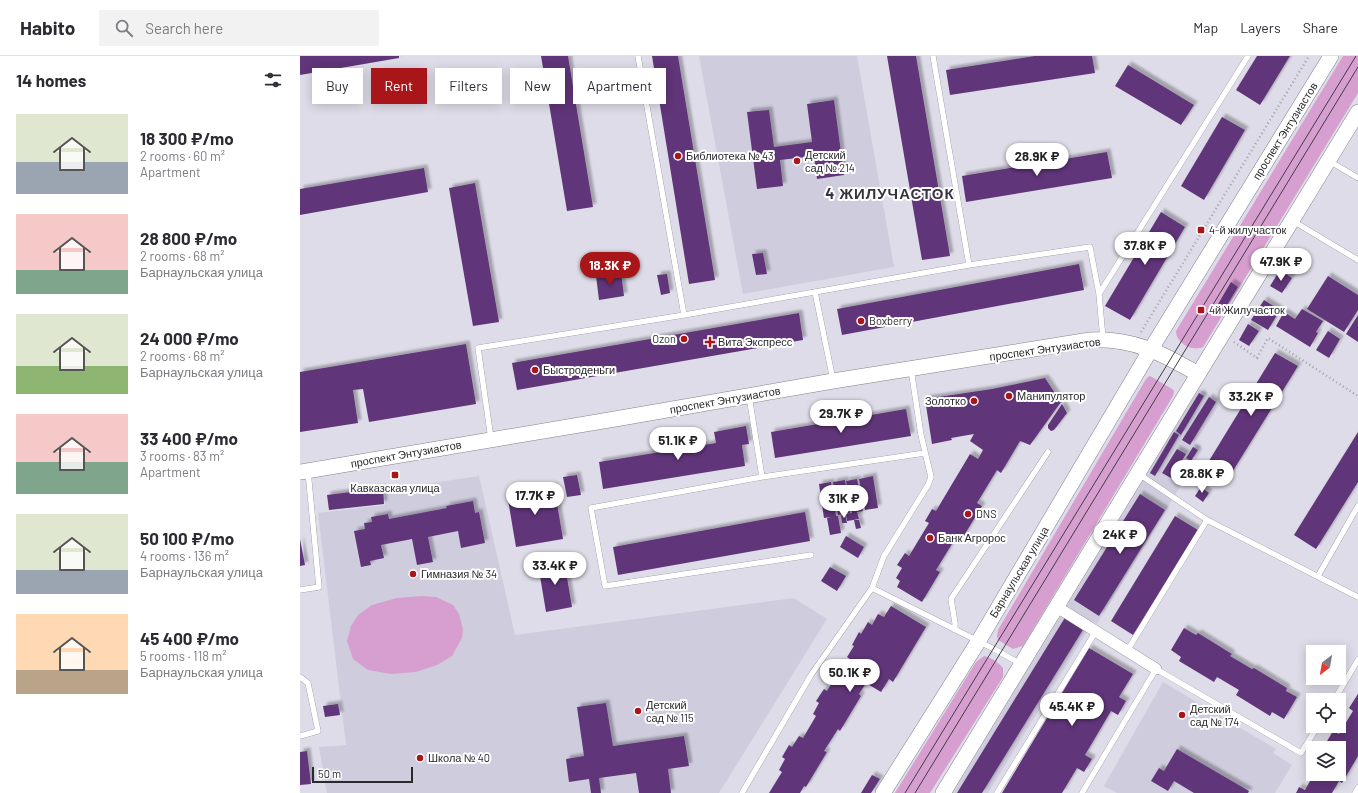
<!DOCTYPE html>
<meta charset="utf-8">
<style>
:root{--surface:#fff;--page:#f2f2f3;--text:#2b2b33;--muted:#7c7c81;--line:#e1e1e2;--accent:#a91619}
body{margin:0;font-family:Barlow,sans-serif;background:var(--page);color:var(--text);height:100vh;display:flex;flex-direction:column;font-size:15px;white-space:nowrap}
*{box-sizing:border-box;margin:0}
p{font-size:13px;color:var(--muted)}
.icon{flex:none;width:22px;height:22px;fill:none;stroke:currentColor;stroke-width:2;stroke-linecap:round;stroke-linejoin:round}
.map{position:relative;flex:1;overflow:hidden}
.drawer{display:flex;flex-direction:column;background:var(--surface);width:300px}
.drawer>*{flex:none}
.hud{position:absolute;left:12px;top:12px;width:380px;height:36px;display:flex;gap:8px}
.needle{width:26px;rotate:211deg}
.fabs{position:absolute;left:1006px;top:589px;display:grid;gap:8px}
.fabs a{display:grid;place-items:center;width:40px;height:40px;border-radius:0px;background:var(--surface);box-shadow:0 2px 10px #0003;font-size:20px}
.scale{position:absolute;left:12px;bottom:10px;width:101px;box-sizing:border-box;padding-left:4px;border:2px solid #2a292e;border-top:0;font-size:11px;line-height:14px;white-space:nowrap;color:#2a292e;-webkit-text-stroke:3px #fff;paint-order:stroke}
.price{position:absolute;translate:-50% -34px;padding:0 9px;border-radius:14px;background:#fff;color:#222;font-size:13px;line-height:26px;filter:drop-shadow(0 1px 2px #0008)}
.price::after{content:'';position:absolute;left:50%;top:24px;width:12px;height:9px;margin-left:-6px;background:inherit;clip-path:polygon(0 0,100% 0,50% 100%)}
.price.active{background:var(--accent);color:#fff}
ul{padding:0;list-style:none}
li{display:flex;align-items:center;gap:12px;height:100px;padding:0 16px}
li span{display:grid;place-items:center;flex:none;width:112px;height:80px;border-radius:0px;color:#555}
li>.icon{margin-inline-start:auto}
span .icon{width:48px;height:48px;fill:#fffc;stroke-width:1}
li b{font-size:17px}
h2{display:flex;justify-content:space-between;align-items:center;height:48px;padding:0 16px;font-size:17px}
.chip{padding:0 14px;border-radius:0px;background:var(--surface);box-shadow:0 2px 10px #0003;font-size:14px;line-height:36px}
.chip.active{background:var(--accent);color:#fff}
header{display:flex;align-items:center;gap:24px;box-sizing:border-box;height:56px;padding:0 20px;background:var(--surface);border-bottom:1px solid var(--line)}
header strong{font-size:19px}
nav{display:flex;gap:22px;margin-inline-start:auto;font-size:14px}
.search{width:280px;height:36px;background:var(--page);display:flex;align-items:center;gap:10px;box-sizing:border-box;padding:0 14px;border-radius:0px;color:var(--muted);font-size:15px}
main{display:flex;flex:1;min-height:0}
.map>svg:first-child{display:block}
.built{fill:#cfccde}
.green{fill:#d69fcf}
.building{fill:#613679;filter:url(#shadow)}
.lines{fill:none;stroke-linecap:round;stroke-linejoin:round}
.lane-casing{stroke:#83818b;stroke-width:6}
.street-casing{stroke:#83818b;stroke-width:12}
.secondary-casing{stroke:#83818b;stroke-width:16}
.path{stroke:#a2a1aa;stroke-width:2.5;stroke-dasharray:1 3;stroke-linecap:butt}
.lane{stroke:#fff;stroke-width:5.5}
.street{stroke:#fff;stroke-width:11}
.secondary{stroke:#fff;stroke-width:15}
.tram{stroke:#3f3e44;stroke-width:1}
.poi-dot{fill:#a91619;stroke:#fff;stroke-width:1.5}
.labels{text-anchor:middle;stroke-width:4;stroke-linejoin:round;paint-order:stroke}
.street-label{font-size:11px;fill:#2a292e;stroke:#fff}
.poi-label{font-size:11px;fill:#2a292e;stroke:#fff;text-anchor:start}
.district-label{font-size:15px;font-weight:bold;letter-spacing:1px;fill:#36343d;stroke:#fff}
</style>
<header>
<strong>Habito</strong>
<div class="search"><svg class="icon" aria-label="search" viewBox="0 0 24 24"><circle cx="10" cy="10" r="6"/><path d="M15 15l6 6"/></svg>Search here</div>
<nav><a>Map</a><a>Layers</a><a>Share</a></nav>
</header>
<main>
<section class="drawer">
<h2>14 homes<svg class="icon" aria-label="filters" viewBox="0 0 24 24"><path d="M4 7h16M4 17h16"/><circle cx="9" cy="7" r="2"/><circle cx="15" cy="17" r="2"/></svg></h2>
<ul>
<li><span style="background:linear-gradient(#dfe7d0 60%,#9aa5b1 0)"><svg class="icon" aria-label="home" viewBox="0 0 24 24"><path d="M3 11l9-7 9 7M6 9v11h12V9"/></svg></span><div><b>18 300 ₽/mo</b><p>2 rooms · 60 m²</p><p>Apartment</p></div></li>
<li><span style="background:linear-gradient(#f6c9c9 70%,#7fa58c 0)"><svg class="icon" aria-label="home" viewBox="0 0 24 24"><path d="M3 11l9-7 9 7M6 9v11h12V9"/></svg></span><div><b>28 800 ₽/mo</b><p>2 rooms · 68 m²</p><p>Барнаульская улица</p></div></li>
<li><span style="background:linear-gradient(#dfe7d0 65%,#8fb573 0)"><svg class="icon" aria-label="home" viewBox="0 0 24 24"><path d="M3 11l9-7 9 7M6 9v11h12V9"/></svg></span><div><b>24 000 ₽/mo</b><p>2 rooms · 68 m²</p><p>Барнаульская улица</p></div></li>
<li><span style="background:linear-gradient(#f6c9c9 60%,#7fa58c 0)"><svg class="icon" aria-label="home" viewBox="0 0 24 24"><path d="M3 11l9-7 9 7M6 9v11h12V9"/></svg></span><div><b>33 400 ₽/mo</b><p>3 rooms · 83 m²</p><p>Apartment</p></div></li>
<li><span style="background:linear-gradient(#dfe7d0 70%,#9aa5b1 0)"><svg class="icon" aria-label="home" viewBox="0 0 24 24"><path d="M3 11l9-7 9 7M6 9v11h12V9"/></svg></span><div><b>50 100 ₽/mo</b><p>4 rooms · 136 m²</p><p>Барнаульская улица</p></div></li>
<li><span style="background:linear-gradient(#ffd9b3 70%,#b9a48a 0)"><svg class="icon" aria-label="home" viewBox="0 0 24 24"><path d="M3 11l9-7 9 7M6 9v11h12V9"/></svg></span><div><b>45 400 ₽/mo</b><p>5 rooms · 118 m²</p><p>Барнаульская улица</p></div></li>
</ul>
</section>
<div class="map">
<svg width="1058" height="737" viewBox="0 0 1058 737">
<defs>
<filter id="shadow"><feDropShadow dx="3.5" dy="-3.5" stdDeviation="1" flood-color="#0004"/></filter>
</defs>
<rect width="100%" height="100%" fill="#dedce8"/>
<path class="built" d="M399,0H557L594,211L443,238Z
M899,333L921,346L895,387L903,393L797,568L793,566L688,737H653Z
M179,420L215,579L494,542L527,563L419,737H27L19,691L46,689L18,457L85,449V434Z
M863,626L976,693L973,697L992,709L975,737H817L804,730Z"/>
<path class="green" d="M1043,0H1058V37L903,291C892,296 876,287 876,275Z
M849,320L852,321L872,333L874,335L873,340L723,590L713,593L698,584L697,580L698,574L846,323Z
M122,540L136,541L153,549L159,558L163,573L162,582L152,600L137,609L116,616L91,618L68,614L53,603L47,585L51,570L58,559L72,549L97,542Z
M684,600C692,602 698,606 703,612V621L630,737H595L676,606Z"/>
<path class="building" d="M0,0H99V2L0,19Z
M241,0H268L293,151L267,155Z
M352,0H378L415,224L389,228Z
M587,0H616L650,200L622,204Z
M735,0H792L795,17L650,39L646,14Z
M957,0H990L960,49L936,34Z
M828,9L894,49L881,69L815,30Z
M534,44L544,119L517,123L514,100L480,104L483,130L457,133L447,56L469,54L474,91L512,86L507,48Z
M922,61L945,74L904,144L881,130Z
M807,96L812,122L666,146L662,120Z
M124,112L128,136L0,159V133Z
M175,127L199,266L173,270L149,132Z
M861,156L885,171L830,264L805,250Z
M463,197L467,218L456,219L452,198Z
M779,208L784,234L542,279L537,253Z
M980,214L992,222L982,237L970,230Z
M321,216L324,240L299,244L296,220Z
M367,218L370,237L361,239L357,219Z
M1028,220L1058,239V254L1044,276L1007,253Z
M931,226L938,231L921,259L914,255Z
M964,244L980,254L968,274L951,264Z
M1002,253L1023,265L1016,276L1018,277L1010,291L976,270L984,256L995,263Z
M499,257L503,284L217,334L212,307Z
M1058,259V286L1046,278Z
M948,268L959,275L949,290L939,284Z
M1028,275L1040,283L1029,302L1016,294Z
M166,288L176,348L69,366L63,333L53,334L58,367L0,376V316Z
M975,297L998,310L926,426L904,413Z
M745,322L761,346L730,389L720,385L701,417L697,414L677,447L682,450L660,486L655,483L636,514L640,516L622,546L597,531L600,525L596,522L602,512L597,509L605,497L609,500L629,467L625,465L632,453L636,455L670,398L678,403L683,394L670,385L674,378L651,382L652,384L632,388L625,343L692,333Z
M899,337L904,340L881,379L876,375Z
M909,341L916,346L890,389L882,384Z
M762,348L767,357L754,374L751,375L748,372V369Z
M606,353L611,380L475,402L471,376Z
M446,370L449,388L442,389L445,410L303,433L299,406L416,387L414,376Z
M874,376L879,379L855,420L850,417Z
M1058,376V426L1016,493L994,479Z
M893,391L898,394L891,405L886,402Z
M877,393L886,398L871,422L862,417Z
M884,404L890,408L881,423L875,419Z
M277,419L281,439L267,441L263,421Z
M573,420L578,452L565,454L559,423Z
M557,423L563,455L552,457L546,425Z
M545,424L550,457L538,459L533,426Z
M531,426L536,460H538L541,477L530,479L527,462L531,461L524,462L519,428Z
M254,430L263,483L216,491L207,438Z
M901,431L909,437L903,446L895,440Z
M83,432L84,448L29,454L27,439Z
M840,438L865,454L799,560L774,544Z
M173,445L175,457L179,456L185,487L161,492L158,475L128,481L133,506L117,509L112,483L81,489L84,502L70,505L71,509L61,511L54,475L65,473L64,467L72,466L71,461L88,458L89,463L147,452L146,450Z
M505,456L510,485L318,519L313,491Z
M557,456L559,463L547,465L546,458Z
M545,458L547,467H542L541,459Z
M875,460L898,474L833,579L811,565Z
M554,464H559L561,472L556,473Z
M546,480L564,491L558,502L540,491Z
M0,483L5,509L0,510Z
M264,504L272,551L246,556L238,508Z
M530,511L546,520L537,535L521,525Z
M591,550L626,571L593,626L589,623L581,636L566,627L559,638L561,640L540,675L538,673L524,695L527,696L506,731L504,730L500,737H469L482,716L479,714L485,703L482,701L489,689L492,691L499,680L503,682L516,660L513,658L519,647L516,645L524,633L527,635L534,623L537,625L551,604L547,601L554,590L552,589L559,576L561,578L568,566L572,569L578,558L584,561Z
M766,560L784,572L682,737H657Z
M884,572L896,579L898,577L932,598L930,600L952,613L954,612L987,632L986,635L997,641L984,663L972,656L970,660L936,639L939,634L917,621L914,626L879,605L881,601L871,594Z
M789,592L833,618L819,641L826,645L818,659L811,655L785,699L792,703L784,716L777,712L762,737H702Z
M1058,638V700L1042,727L1039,725L1032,737H996L999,731L1005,734L1014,718H1039V692H1023L1033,675L1039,678L1053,655L1049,652Z
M306,647L313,690L384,680L389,710L368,713L371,737H339L336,717L299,722L301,737H291L289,723L269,726L266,703L284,700L277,651Z
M38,648L40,659L25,661L23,650Z
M877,693L949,735L948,737H894L874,725L868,735L851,725L859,712L864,715Z
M7,695L11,728L0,729V696Z
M572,719L580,723L571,737H561Z"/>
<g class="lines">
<defs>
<path id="lane" d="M338,0L384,259
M633,0L669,209
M1029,105L1058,122
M993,165L1058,204
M515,236L533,324
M803,283L799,238L948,0
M611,313L621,379L631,421L628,429L584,500L572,532L694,593L721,608
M449,340L462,421
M191,383L178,292L384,259L669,209L790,191L799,238
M839,418L907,464
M511,499L305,530L291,452L462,421L625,397
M1018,520L1058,450
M0,534L19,531L8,415
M655,574V567L651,543L748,396
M827,595L907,464L1058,541
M0,621L8,627L18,675L0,680
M1034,644L1058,604
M442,737L511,619L572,532
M697,737L796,575
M782,737L856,613L1001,697L1018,670
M1055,737L1058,732"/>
<path id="street" d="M757,551L856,613"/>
<path id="secondary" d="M0,416L315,363L533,325L790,284C833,282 862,297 898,318
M583,737L678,586L851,293L1031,0
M643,737L1058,56"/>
</defs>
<use href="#lane" class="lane-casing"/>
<use href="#street" class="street-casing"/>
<use href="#secondary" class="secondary-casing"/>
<path class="path" d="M841,276L1009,0
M934,286L957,302L968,282L1058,340"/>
<use href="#lane" class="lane"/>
<use href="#street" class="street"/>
<use href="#secondary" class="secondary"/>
<path class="tram" d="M605,737L1056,0
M615,737L1058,11"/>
</g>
<g class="poi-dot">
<circle cx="378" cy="100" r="4"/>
<circle cx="497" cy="105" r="4"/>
<rect x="897" y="170" width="8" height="8" rx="2"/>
<rect x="897" y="250" width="8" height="8" rx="2"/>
<circle cx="561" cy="265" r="4"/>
<circle cx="384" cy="283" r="4"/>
<path d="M408 280h4v4h4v4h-4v4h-4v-4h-4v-4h4z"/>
<circle cx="235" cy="314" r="4"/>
<circle cx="709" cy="340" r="4"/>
<circle cx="674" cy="345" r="4"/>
<rect x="91" y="415" width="8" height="8" rx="2"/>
<circle cx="668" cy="458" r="4"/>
<circle cx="630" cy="482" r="4"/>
<circle cx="113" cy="518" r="4"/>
<circle cx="338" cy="655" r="4"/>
<circle cx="882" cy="659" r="4"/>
<circle cx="120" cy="702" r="4"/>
</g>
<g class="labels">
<g class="street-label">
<text transform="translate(985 75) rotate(-58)" y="4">проспект Энтузиастов</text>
<text transform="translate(745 293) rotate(-8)" y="4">проспект Энтузиастов</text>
<text transform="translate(425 344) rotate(-10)" y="4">проспект Энтузиастов</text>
<text transform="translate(106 398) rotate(-10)" y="4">проспект Энтузиастов</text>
<text transform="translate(719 516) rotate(-59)" y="4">Барнаульская улица</text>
</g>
<g class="poi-label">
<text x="505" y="103">Детский<tspan x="505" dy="13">сад № 214</tspan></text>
<text x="386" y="104">Библиотека № 43</text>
<text x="909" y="178">4-й жилучасток</text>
<text x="909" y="258">4й Жилучасток</text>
<text x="569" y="269">Boxberry</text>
<text x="376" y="287" text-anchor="end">Ozon</text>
<text x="418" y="290">Вита Экспресс</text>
<text x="243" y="318">Быстроденьги</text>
<text x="717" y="344">Манипулятор</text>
<text x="666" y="349" text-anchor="end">Золотко</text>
<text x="95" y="436" text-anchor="middle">Кавказская улица</text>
<text x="676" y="462">DNS</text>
<text x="638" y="486">Банк Агророс</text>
<text x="121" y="522">Гимназия № 34</text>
<text x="346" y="653">Детский<tspan x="346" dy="13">сад № 115</tspan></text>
<text x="890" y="657">Детский<tspan x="890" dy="13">сад № 174</tspan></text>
<text x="128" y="706">Школа № 40</text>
</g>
<g class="district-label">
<text x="590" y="143">4 ЖИЛУЧАСТОК</text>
</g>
</g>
</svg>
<div class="fabs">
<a><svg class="needle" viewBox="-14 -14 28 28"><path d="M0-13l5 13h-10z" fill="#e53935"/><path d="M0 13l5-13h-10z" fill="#7c7c81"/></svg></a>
<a><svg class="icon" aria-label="locate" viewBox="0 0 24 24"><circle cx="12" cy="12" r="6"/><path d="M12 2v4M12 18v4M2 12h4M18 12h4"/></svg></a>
<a><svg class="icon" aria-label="layers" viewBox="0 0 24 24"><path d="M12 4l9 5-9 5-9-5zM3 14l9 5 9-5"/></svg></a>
</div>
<div class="scale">50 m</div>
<b class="price" style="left:737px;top:121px">28.9K ₽</b>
<b class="price" style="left:845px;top:210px">37.8K ₽</b>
<b class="price" style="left:981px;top:226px">47.9K ₽</b>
<b class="price active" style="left:310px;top:230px">18.3K ₽</b>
<b class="price" style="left:951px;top:361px">33.2K ₽</b>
<b class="price" style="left:541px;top:378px">29.7K ₽</b>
<b class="price" style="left:378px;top:405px">51.1K ₽</b>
<b class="price" style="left:902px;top:438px">28.8K ₽</b>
<b class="price" style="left:235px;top:460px">17.7K ₽</b>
<b class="price" style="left:544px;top:463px">31K ₽</b>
<b class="price" style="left:820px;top:499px">24K ₽</b>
<b class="price" style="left:255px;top:530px">33.4K ₽</b>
<b class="price" style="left:550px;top:637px">50.1K ₽</b>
<b class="price" style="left:772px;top:671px">45.4K ₽</b>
<div class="hud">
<a class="chip">Buy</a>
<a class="chip active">Rent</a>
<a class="chip">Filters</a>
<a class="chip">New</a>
<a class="chip">Apartment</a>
</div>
</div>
</main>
